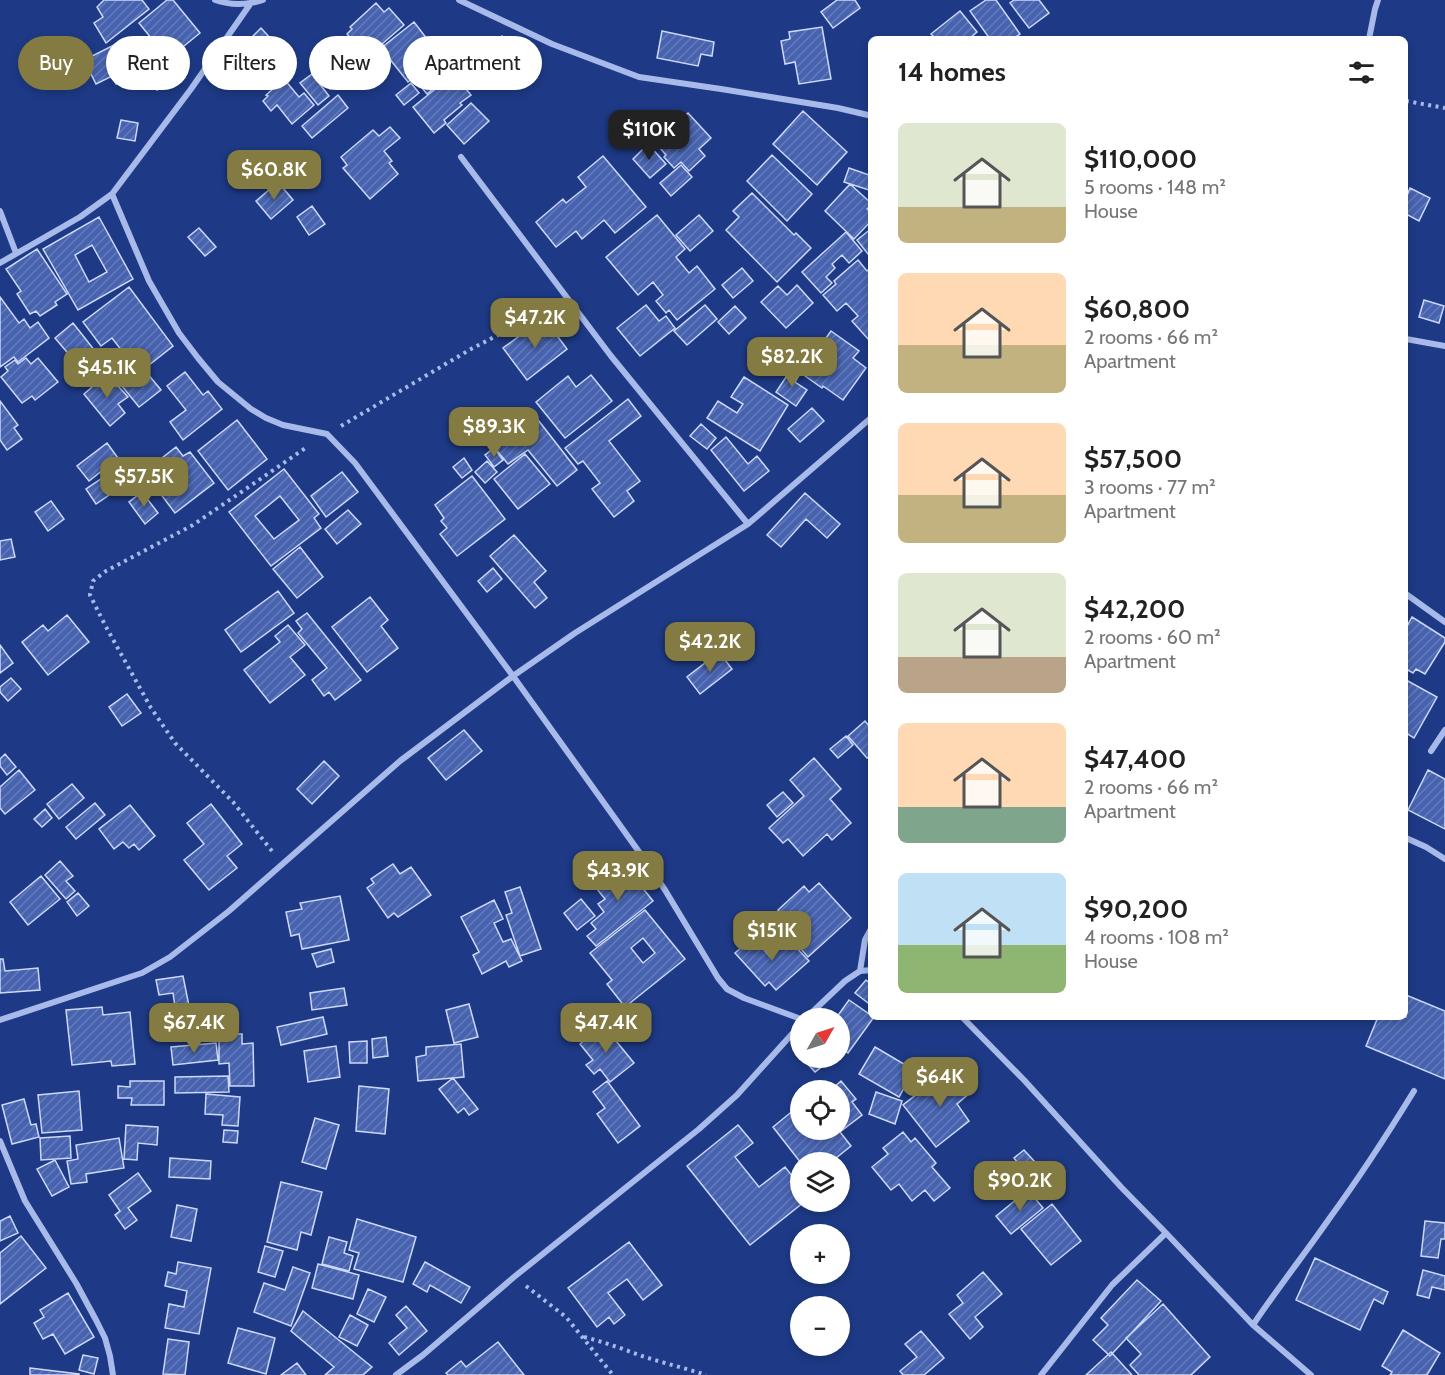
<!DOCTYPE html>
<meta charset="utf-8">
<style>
:root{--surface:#fff;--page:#f2f2f2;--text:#222;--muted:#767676;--accent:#837b41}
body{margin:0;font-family:Cabin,sans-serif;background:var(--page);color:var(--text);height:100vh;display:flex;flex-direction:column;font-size:22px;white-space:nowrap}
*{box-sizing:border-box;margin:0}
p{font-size:20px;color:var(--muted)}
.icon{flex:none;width:33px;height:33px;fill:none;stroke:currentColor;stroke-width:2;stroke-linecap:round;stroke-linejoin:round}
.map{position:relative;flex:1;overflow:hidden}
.details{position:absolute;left:868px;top:36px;width:540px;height:984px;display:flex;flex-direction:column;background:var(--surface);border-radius:9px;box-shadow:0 3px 9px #0003}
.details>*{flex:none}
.banner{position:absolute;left:18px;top:36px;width:570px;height:54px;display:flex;gap:12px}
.needle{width:39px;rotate:51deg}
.buttons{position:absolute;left:790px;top:1008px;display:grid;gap:12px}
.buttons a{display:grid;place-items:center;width:60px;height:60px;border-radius:50%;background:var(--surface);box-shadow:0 3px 9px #0003;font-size:30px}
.price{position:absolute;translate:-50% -51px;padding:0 14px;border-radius:12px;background:var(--accent);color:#fff;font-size:20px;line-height:39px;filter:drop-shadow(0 2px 3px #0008)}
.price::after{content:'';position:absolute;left:50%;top:36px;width:18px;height:14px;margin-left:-9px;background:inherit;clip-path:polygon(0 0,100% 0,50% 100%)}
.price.active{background:#222;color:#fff}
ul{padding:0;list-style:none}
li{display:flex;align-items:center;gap:18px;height:150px;padding:0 30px}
li span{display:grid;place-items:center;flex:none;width:168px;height:120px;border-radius:9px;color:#555}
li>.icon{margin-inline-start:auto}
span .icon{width:72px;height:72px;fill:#fffc;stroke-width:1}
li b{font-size:26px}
h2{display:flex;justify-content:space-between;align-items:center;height:72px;padding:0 30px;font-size:26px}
.chip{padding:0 21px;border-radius:27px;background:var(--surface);box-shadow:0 3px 9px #0003;font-size:21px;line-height:54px}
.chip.active{background:var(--accent);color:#fff}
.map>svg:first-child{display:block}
.building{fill:url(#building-hatch);stroke:#ccd8f8;stroke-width:1.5;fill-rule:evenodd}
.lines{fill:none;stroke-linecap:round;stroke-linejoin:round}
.path{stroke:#a7baea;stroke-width:4;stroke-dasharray:3 4.5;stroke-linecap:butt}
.street{stroke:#a7baea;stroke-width:6}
</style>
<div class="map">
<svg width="1445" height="1375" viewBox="0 0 1445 1375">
<defs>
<pattern id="building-hatch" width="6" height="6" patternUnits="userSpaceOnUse" patternTransform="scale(1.5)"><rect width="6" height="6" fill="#4763af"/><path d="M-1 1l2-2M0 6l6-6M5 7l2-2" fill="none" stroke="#637abb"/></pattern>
</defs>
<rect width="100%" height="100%" fill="#1e3a86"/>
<path class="building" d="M104,0H142L149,9L106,43L94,23L103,17L97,7Z
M167,0H173L200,33L168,59L139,23Z
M837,0H855L860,8L833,28L821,12Z
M986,0H996L1020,34L1013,39H990L970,11Z
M1014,0H1039L1049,13L1029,28L1010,3Z
M376,3L384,12L389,8L404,25L367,57L347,34L352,29L350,27Z
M960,11L977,32L969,39H936L931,34Z
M414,22L441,57L408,82L381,48Z
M822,27L831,79L799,84L795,62L785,64L781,41L790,39L789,32Z
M261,28L281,50L271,59L251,38Z
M662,31L714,42L712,56L701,54L698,66L657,58Z
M502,36L512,48L465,85L456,73Z
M148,39L172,82L157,90L132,47Z
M124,40L141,72L116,84L112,76L96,84L84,60Z
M448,55L458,67L427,94L417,82Z
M343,63L350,73L330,89L322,79Z
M312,74L329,96L318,105L300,83Z
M454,74L471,95L460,103L462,105L444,120L446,123L434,133L413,107Z
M284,79L299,97L304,93L314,105L292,124L277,105L271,111L263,101L268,96L266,95Z
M411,83L419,93L404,105L396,95Z
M338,95L348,108L312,138L302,126Z
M471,103L489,121L464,144L447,125Z
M803,111L847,152L817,185L773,144Z
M688,113L711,138L699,149L705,156L689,171L681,162L674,168L664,157L666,155L648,134L669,115L676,123Z
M121,120L138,123L135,141L117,138Z
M390,127L400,138L384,151L392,161L389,163L398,174L370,199L343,168L347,165L341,157L373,130L379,136Z
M648,144L666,164L650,178L633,159Z
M772,155L812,194L787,221L747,181Z
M603,156L646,207L615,233L604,220L582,239L576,231L556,247L536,222L563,199L566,203L586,187L578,177Z
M681,165L692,177L671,196L660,183Z
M849,168L872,176V191L844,182Z
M278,182L293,200L271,219L256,201Z
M850,184L872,204L867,209L872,214V220L854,239L825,211Z
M1410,188L1430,198L1419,221L1406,214V198Z
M752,193L794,235L796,233L811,248L777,282L726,230L739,217L733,211Z
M312,206L325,224L309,235L297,217Z
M657,215L685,249L676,257L689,273L697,266L715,289L677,320L669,310L666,313L656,301L663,295L653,282L638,295L606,257Z
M699,215L713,231L690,251L676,235Z
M99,217L133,279L78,310L43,249ZM92,245L107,272L89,282L75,255Z
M199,228L216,247L205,256L188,237Z
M872,228V259L857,240Z
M846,232L862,251L849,263L842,255L832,264L835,268L826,277L832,283L821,293L802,272Z
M37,249L67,294L55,302L57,305L40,316L36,311L30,314L17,294L21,291L6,269Z
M858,260L867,271L872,266V335L868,339L852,321L858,316L846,303L837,311L823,295L836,284L834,281Z
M742,268L753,281L733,298L722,285Z
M797,285L813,303L786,328L761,302L778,286L787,295Z
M129,287L173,346L139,373L112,338L101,346L83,322Z
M0,297L19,323L24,319L30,328L38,322L49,338L18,362L14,357L0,367Z
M1424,300L1444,306L1439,323L1419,317Z
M646,305L659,321L666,316L675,328L640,356L617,328Z
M705,305L717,319L687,345L674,331Z
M735,306L746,318L729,334L718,322Z
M544,318L567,349L527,380L503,348Z
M73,323L95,351L78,365L55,338Z
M831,331L859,351L853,358L866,368L843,400L823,386L822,388L801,373Z
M26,358L31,364L38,358L58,382L35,400L32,396L22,403L1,377L8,371L5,367L15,360L18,364Z
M127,364L139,380L147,373L161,390L139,407L113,375Z
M792,368L800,374L795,382L807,390L796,406L776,392Z
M185,372L203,395L208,391L222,409L183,440L170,422L186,410L167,386Z
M107,374L128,397L118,404L125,413L110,426L84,394Z
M591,375L612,401L565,438L536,402L568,376L576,387Z
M744,377L788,405L760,451L707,418L718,401L737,413L743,404L731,397Z
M628,399L641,416L609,441L640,481L627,491L634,501L614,517L592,489L600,483L583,461L578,464L565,448Z
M0,401L18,425L14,428L22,439L7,450L0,440Z
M812,408L824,421L800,442L788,429Z
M535,416L577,470L557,486L528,450L508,464L495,448Z
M237,420L267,459L228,490L198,451Z
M701,424L716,438L707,449L690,436Z
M726,437L748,464L757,456L769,471L744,491L711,450Z
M107,443L118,458L89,481L77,466Z
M176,447L183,456L190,452L214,483L175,513L144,472Z
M494,448L503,460L494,467L485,455Z
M525,454L550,484L518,509L494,479Z
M132,458L150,484L137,492L130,481L96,504L86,489Z
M464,458L472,470L462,478L453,467Z
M487,461L497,472L485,483L475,472Z
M284,469L319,514L314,518L321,528L271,566L229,512ZM280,496L299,520L274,539L255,516Z
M342,472L358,492L326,517L311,496Z
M472,476L505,519L457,556L440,534L447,528L441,521L444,518L435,505Z
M142,492L158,513L145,524L129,502Z
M805,493L840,524L827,538L806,519L781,547L767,535Z
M51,501L64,519L48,531L35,512Z
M348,510L361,524L337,544L325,529Z
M514,535L546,571L534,582L547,598L535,608L490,556Z
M11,539L15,557L0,560V541Z
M300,547L323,577L297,598L273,569Z
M493,568L502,579L487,592L478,581Z
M278,591L294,613L241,652L225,630Z
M370,597L388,620L381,626L398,648L367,672L332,627Z
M307,613L361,680L335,700L329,692L324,696L312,680L327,668L298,633L302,629L296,621Z
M67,615L89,642L48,675L22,642L43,625L48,631Z
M1412,617L1445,638V642L1425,674L1416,669L1413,673L1406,669V628Z
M288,625L305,645L290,657L305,675L270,703L244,670L280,642L275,636Z
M0,645L13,663L0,673Z
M719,652L732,669L700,694L687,677Z
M11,678L21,689L8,701L0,692V687Z
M1406,680L1437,697L1414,738L1406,733Z
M127,694L141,713L122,726L109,707Z
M865,721L869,726L872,724V755L867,758L848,736Z
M464,730L482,751L446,780L428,758Z
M846,736L853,745L838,758L830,749Z
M5,754L16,767L7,775L0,766V759Z
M814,758L841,789L830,799L851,823L832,840L827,834L803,856L788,839L783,843L769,828L804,796L790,780Z
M324,761L339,776L312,804L297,789Z
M19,770L35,790L5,814L0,808V787Z
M1428,770L1445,779V829L1408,810Z
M72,784L84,798L59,819L47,804Z
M783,792L793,803L777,817L767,805Z
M95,803L105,815L76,839L66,827Z
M211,804L242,844L227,856L237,868L209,890L184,860L204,844L187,823Z
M130,805L155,836L139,850L134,844L129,848L123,842L114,849L99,829Z
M45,809L52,818L42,827L34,819Z
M60,861L73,876L66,881L75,891L66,899L45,875Z
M621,861L653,901L596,946L587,936L596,929L591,923L604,912L598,904L605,899L593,884Z
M393,864L400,874L411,867L431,895L398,917L394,913L388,918L367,888L374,883L371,879Z
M41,876L60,899L28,925L10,902Z
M819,883L851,918L808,957L777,922L783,916L778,910L804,886L809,892Z
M520,887L541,949L520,956L506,915L512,913L505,892Z
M78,893L89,906L77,916L67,902Z
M340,896L349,940L302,949L299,934L291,936L286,912L302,909L300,903Z
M581,899L595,916L577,930L564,913Z
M494,900L503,919L494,923L503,942L511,939L522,961L509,967L506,961L482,974L473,955L479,952L461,917Z
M645,910L685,959L625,1007L607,984L612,980L590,953ZM643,938L655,953L643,963L631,948Z
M753,937L770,957L789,940L809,961L776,990L769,982L765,986L735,953Z
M331,949L334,962L317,967L312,954Z
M0,959H3L5,971L38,968L40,990L0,993Z
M183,976L190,1011L176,1014L173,993L159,995L156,980Z
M866,980L872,985V1006L855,993Z
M344,988L347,1005L312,1010L310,993Z
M1406,995L1445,1011V1079L1366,1046L1378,1017H1406Z
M849,1000L872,1016V1017H874L848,1053L840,1048V1018H836Z
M469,1004L478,1037L454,1043L446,1010Z
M102,1007L103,1015L130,1012L135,1064L112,1066L111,1061L72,1065L66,1010Z
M323,1017L327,1034L281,1045L277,1027Z
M603,1025L634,1063L610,1082L600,1069L594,1074L586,1065L593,1060L580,1044Z
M219,1034H242V1044L253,1043L254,1086H230L229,1063L219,1064Z
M386,1037L388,1056L373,1058L372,1039Z
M367,1041V1063H350L349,1042Z
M216,1043L218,1060L173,1065L171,1047Z
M461,1044L464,1077L418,1081L416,1057L426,1055V1047Z
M336,1046L340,1077L308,1082L304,1051Z
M875,1047L914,1070L899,1097L859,1074Z
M807,1058H833L815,1072L804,1060Z
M950,1068L970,1093L957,1104L969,1121L936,1147L903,1105Z
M228,1076L229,1092L175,1093V1077Z
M453,1078L478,1109L469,1115L464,1108L458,1113L439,1089Z
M130,1081H164V1105H131L132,1098H118V1086L130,1087Z
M607,1081L640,1126L618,1143L597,1114L605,1108L593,1092Z
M841,1081L856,1099L852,1102L862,1115L840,1132L851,1146L831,1162L801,1163L773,1127L801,1104V1130H840V1090H818L828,1083L832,1089Z
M359,1086L389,1089L385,1134L356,1131Z
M79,1091L82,1130L42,1133L38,1095Z
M876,1092L902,1101L895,1124L869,1114Z
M206,1094L240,1097L238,1126L222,1125L223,1115L205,1114Z
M24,1099L31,1125L36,1124L39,1137L12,1144L2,1105Z
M315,1118L339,1125L326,1169L302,1162Z
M126,1125L158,1127L157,1145L138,1143L137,1160L124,1159Z
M738,1125L753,1143L735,1157L759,1187L785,1167L801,1187V1202H804L750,1245L687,1166Z
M224,1130L238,1131L237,1143L223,1142Z
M903,1132L911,1142L915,1138L936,1163L932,1167L950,1188L934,1201L925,1190L912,1201L899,1184L891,1190L872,1167L888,1154L883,1148Z
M70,1136L71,1158L41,1160L40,1138Z
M119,1138L124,1168L86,1174L87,1182L71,1184L67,1161L78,1159L76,1145Z
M1024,1150L1034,1161L1023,1170L1014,1158Z
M170,1158L211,1161L210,1179L169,1177Z
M55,1160L69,1187L52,1196L37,1169Z
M138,1173L151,1191L128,1208L137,1220L125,1229L115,1215L120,1211L109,1195Z
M281,1182L322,1192L311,1235L301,1232L297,1250L267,1242Z
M1028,1190L1043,1208L1011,1234L996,1216Z
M1052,1204L1081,1241L1051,1265L1021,1229Z
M177,1205L197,1209L191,1241L171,1237Z
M10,1216L18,1233L0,1241V1221Z
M357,1219L416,1237L403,1282L354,1269L359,1253L349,1250Z
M1425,1221L1445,1223V1239H1441L1438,1258L1421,1256Z
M21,1236L46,1268L0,1304V1253Z
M329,1237L347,1242L344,1253L353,1256L349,1271L322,1264Z
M629,1242L662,1285L643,1300L627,1279L608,1293L625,1315L614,1324L609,1317L597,1327L568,1288Z
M265,1246L283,1251L275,1277L258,1272Z
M1315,1258L1388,1292L1383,1304L1374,1299L1360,1330L1296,1300Z
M178,1262L211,1268L199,1334L165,1328L169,1304L184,1307L187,1291L165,1286L168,1272L176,1274Z
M425,1262L470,1287L461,1303L430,1285L427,1292L413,1284Z
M318,1264L359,1275L353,1299L312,1288Z
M293,1267L310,1273L291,1326L254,1312L264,1283L285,1290Z
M1423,1270L1445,1276V1290L1432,1287L1429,1298L1417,1295Z
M983,1272L1002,1294L975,1317L983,1327L970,1339L949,1314L963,1303L957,1295Z
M1137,1280L1161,1301L1110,1356L1093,1340L1108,1325L1101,1318Z
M368,1289L386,1297L374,1322L357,1314Z
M68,1293L94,1337L65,1354L53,1334L43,1339L34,1323L44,1317L40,1310Z
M1163,1304L1210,1357L1191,1375H1139L1130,1365L1141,1354L1126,1338Z
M406,1306L427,1331L399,1355L389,1343L407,1328L396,1315Z
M303,1311L372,1367L363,1375H325L334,1367L291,1331Z
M350,1315L368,1325L357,1346L339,1337Z
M238,1328L275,1338L266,1374L228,1363Z
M1403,1330L1440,1353L1427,1375H1390L1392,1372L1382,1366Z
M921,1331L944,1358L924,1375H903L900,1371L917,1357L905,1344Z
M168,1339L189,1342L185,1375L163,1374Z
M498,1342L524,1375H448L446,1373L461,1361L466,1367Z
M1111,1352L1132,1375H1086Z
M83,1355L98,1358L94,1374L79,1370Z
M297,1363L306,1375H281Z
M30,1368L79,1374V1375H30Z"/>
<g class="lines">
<path class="path" d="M1406,101L1445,108
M341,426L471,349L554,306
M272,851L233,802L175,743L151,708L105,625L90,595L93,581L106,571L193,525L307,447
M526,1286L566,1317L613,1375
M584,1337C604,1342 623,1349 642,1356C663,1363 685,1368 706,1375"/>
<path class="street" d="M215,0C232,6 247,5 263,0
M459,0L552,44L639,77L721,89L838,108L872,116
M1369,39L1375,9L1378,0
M461,157L611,356L748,524
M112,194L149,281L179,333L198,358L218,382L251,409L266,418L283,425L327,434L355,463L513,676L642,856L665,890L718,978L727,989L744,998L801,1019
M0,211L16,253
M0,263L80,217L112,194L191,89L253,0
M1406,339L1445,346
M1406,594L1445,622
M1431,751L1445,730
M1406,838L1426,847L1445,859
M860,971L865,940L872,927
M962,1017L1024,1080L1121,1187L1166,1233L1253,1325L1311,1375
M806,1018L845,981L860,971L872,970
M0,1020L142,973L170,957L229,911L400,761L513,676L575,633L748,524L872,417
M0,1141L25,1201L76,1283L96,1320L105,1338L110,1356L113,1375
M1253,1325C1277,1289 1304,1255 1329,1219C1359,1178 1387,1135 1414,1091
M396,1375L423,1355L514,1277L699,1129L737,1095L801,1024
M1041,1375L1112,1285L1166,1233"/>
</g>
</svg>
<div class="buttons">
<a><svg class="needle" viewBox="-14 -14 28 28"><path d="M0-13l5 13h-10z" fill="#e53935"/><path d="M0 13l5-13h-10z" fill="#767676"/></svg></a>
<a><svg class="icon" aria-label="locate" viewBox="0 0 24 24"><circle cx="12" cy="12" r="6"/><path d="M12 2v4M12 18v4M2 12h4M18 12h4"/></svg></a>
<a><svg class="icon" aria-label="layers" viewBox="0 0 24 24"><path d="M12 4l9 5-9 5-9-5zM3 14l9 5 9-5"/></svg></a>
<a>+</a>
<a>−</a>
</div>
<b class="price active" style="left:649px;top:161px">$110K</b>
<b class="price" style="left:274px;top:201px">$60.8K</b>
<b class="price" style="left:535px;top:349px">$47.2K</b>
<b class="price" style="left:792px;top:388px">$82.2K</b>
<b class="price" style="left:107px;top:399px">$45.1K</b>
<b class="price" style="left:494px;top:458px">$89.3K</b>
<b class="price" style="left:144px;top:508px">$57.5K</b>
<b class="price" style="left:710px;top:673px">$42.2K</b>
<b class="price" style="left:618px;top:902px">$43.9K</b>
<b class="price" style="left:772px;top:962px">$151K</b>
<b class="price" style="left:194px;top:1054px">$67.4K</b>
<b class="price" style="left:606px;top:1054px">$47.4K</b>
<b class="price" style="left:940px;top:1108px">$64K</b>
<b class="price" style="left:1020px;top:1212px">$90.2K</b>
<div class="banner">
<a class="chip active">Buy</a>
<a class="chip">Rent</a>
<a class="chip">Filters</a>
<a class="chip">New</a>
<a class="chip">Apartment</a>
</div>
<section class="details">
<h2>14 homes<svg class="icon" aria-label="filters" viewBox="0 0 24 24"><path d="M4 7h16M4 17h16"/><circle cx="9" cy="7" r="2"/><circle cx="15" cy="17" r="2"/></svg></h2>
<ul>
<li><span style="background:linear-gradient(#dfe7d0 70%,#c2b280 0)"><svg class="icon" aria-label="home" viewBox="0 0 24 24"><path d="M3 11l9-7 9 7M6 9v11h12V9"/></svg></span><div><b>$110,000</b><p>5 rooms · 148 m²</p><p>House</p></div></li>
<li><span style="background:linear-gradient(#ffd9b3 60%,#c2b280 0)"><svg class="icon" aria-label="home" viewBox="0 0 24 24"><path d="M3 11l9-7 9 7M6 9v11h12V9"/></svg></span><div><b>$60,800</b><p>2 rooms · 66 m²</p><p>Apartment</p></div></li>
<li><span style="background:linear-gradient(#ffd9b3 60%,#c2b280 0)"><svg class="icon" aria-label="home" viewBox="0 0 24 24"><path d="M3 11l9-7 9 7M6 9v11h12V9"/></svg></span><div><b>$57,500</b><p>3 rooms · 77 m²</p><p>Apartment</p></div></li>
<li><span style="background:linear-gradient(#dfe7d0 70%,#b9a48a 0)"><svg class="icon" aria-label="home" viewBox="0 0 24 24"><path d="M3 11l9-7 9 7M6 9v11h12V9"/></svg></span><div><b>$42,200</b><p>2 rooms · 60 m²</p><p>Apartment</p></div></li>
<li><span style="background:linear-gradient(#ffd9b3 70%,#7fa58c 0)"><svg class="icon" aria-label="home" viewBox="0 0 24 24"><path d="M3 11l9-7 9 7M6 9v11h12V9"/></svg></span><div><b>$47,400</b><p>2 rooms · 66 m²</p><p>Apartment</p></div></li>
<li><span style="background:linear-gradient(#bfe0f5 60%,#8fb573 0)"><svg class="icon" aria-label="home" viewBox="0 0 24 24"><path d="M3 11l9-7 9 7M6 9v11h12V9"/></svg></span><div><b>$90,200</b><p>4 rooms · 108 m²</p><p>House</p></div></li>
</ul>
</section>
</div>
